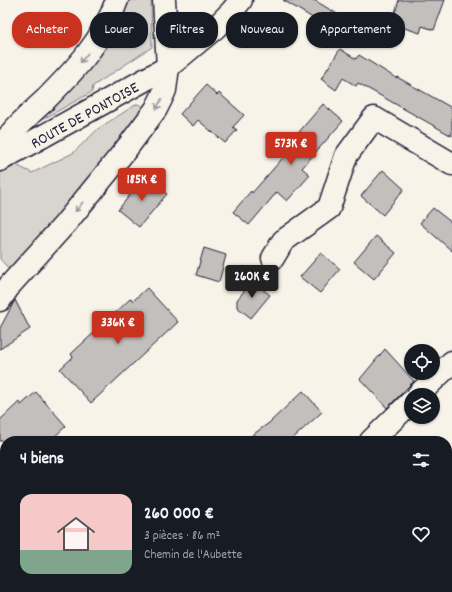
<!DOCTYPE html>
<html lang="fr">
<meta charset="utf-8">
<style>
:root{--surface:#171b24;--page:#20242c;--text:#f1f3f6;--muted:#9ea1a6;--accent:#c8321e}
body{margin:0;font-family:Dekko,sans-serif;background:var(--page);color:var(--text);height:100vh;display:flex;flex-direction:column;font-size:15px;white-space:nowrap}
*{box-sizing:border-box;margin:0}
p{font-size:13px;color:var(--muted)}
.icon{flex:none;width:22px;height:22px;fill:none;stroke:currentColor;stroke-width:2;stroke-linecap:round;stroke-linejoin:round}
.map{position:relative;flex:1;overflow:hidden}
.panel{position:absolute;left:0px;top:436px;width:452px;height:156px;display:flex;flex-direction:column;background:var(--surface);border-radius:16px 16px 0 0;box-shadow:0 1px 3px #0004}
.panel>*{flex:none}
.banner{position:absolute;left:12px;top:12px;width:428px;height:36px;display:flex;gap:8px}
.controls{position:absolute;left:404px;top:344px;display:grid;gap:8px}
.controls a{display:grid;place-items:center;width:36px;height:36px;border-radius:50%;background:var(--surface);box-shadow:0 1px 3px #0004;font-size:20px}
.price{position:absolute;translate:-50% -34px;padding:0 9px;border-radius:4px;background:var(--accent);color:#fff;font-size:13px;line-height:26px;filter:drop-shadow(0 1px 2px #0008)}
.price::after{content:'';position:absolute;left:50%;top:24px;width:12px;height:9px;margin-left:-6px;background:inherit;clip-path:polygon(0 0,100% 0,50% 100%)}
.price.selected{background:#222;color:#fff}
ul{padding:0;list-style:none}
li{display:flex;align-items:center;gap:12px;height:100px;padding:0 20px}
li span{display:grid;place-items:center;flex:none;width:112px;height:80px;border-radius:12px;color:#555}
li>.icon{margin-inline-start:auto}
span .icon{width:48px;height:48px;fill:#fffc;stroke-width:1}
li b{font-size:17px}
h2{display:flex;justify-content:space-between;align-items:center;height:48px;padding:0 20px;font-size:17px}
.chip{padding:0 14px;border-radius:16px;background:var(--surface);box-shadow:0 1px 3px #0004;font-size:14px;line-height:36px}
.chip.selected{background:var(--accent);color:#fff}
.map>svg:first-child{display:block}
.green{fill:#d8d5cf;stroke:#7d7c85}
.building{fill:#c2bfbd;stroke:#22223b}
.lines{fill:none;stroke-linecap:round;stroke-linejoin:round}
.lane-casing{stroke:#22223b;stroke-width:15}
.street-casing{stroke:#22223b;stroke-width:25}
.lane{stroke:#f7f3e8;stroke-width:12}
.street{stroke:#f7f3e8;stroke-width:22}
.oneway{stroke:#97959a}
.labels{text-anchor:middle;stroke-width:4;stroke-linejoin:round;paint-order:stroke}
.street-label{font-size:16px;fill:#22223b;stroke:#f7f3e8}
</style>
<div class="map">
<svg width="452" height="592" viewBox="0 0 452 592">
<rect width="100%" height="100%" fill="#f7f3e8"/>
<filter id="ink" filterUnits="userSpaceOnUse"><feTurbulence type="fractalNoise" baseFrequency=".025" numOctaves="2"/><feDisplacementMap in="SourceGraphic" scale="8" xChannelSelector="R" yChannelSelector="G"/><feConvolveMatrix kernelMatrix="1 2 1 2 8 2 1 2 1" color-interpolation-filters="sRGB"/></filter>
<g filter="url(#ink)">
<path class="green" d="M128,0H151L152,47L93,86L92,92L34,124L117,26Z
M137,104L141,105L142,110L62,211L9,269L0,259V173L16,165L32,173L73,153L99,128Z"/>
<path class="building" d="M283,0H314L339,15L331,29Z
M399,0H445L434,30L422,26L420,33L401,27L404,20L394,16Z
M340,49L356,59L359,55L396,78L397,77L452,108V136L358,83L356,86L343,78L336,90L321,79Z
M206,85L217,95L219,93L244,115L233,127L237,130L225,143L198,120L193,126L180,114Z
M323,104L343,121L302,168L310,175L287,201L277,192L249,225L233,212L251,191L252,193L303,135L299,132Z
M383,170L404,189L383,215L361,196Z
M145,176L167,194L139,227L118,210Z
M433,208L452,223V251L420,223Z
M376,236L396,253L374,279L354,262Z
M204,248L226,255L219,282L196,275Z
M321,253L340,269L320,293L300,277Z
M252,281L270,295L251,318L237,307V300Z
M147,288L178,322L91,403L60,369L73,357L71,354L111,317L131,298L133,301Z
M15,300L30,329L0,349V328Z
M385,349L414,381L387,408L360,379Z
M303,391L322,412L290,441H244L269,423Z
M36,392L66,426L50,441H0V420L19,402L21,405Z"/>
<g class="lines">
<defs>
<path id="lane" d="M447,525L452,519
M447,559L452,564
M342,587L347,592"/>
<path id="street" d="M0,149C4,143 8,137 13,131C22,121 33,111 44,101C74,71 103,41 117,0
M0,160L168,67L215,28L232,11L241,0
M273,258L283,241L329,208L346,156L374,118L452,164
M0,300L10,285L65,224L127,148L156,109L161,99L165,90L168,67L164,0
M418,395L452,362
M371,441L411,402
M220,592L225,587"/>
</defs>
<use href="#lane" class="lane-casing"/>
<use href="#street" class="street-casing"/>
<use href="#lane" class="lane"/>
<use href="#street" class="street"/>
</g>
<defs><path id="oneway-shaft" d="M-6 0H5M1.5-3L5.5 0L1.5 3" fill="none" stroke-width="1.6" stroke-linecap="round" stroke-linejoin="round"/></defs>
<g class="oneway">
<use href="#oneway-shaft" transform="translate(84 58) rotate(128)"/>
<use href="#oneway-shaft" transform="translate(159 104) rotate(118)"/>
<use href="#oneway-shaft" transform="translate(79 207) rotate(129)"/>
</g>
</g>
<g class="labels">
<g class="street-label">
<text transform="translate(84 114) rotate(-29)" y="6">ROUTE DE PONTOISE</text>
</g>
</g>
</svg>
<div class="controls">
<a><svg class="icon" aria-label="locate" viewBox="0 0 24 24"><circle cx="12" cy="12" r="6"/><path d="M12 2v4M12 18v4M2 12h4M18 12h4"/></svg></a>
<a><svg class="icon" aria-label="layers" viewBox="0 0 24 24"><path d="M12 4l9 5-9 5-9-5zM3 14l9 5 9-5"/></svg></a>
</div>
<b class="price" style="left:291px;top:166px">573K €</b>
<b class="price" style="left:142px;top:202px">185K €</b>
<b class="price selected" style="left:252px;top:299px">260K €</b>
<b class="price" style="left:118px;top:345px">336K €</b>
<div class="banner">
<a class="chip selected">Acheter</a>
<a class="chip">Louer</a>
<a class="chip">Filtres</a>
<a class="chip">Nouveau</a>
<a class="chip">Appartement</a>
</div>
<section class="panel">
<h2>4 biens<svg class="icon" aria-label="filters" viewBox="0 0 24 24"><path d="M4 7h16M4 17h16"/><circle cx="9" cy="7" r="2"/><circle cx="15" cy="17" r="2"/></svg></h2>
<ul>
<li><span style="background:linear-gradient(#f6c9c9 70%,#7fa58c 0)"><svg class="icon" aria-label="home" viewBox="0 0 24 24"><path d="M3 11l9-7 9 7M6 9v11h12V9"/></svg></span><div><b>260 000 €</b><p>3 pièces · 86 m²</p><p>Chemin de l'Aubette</p></div><svg class="icon" aria-label="heart" viewBox="0 0 24 24"><path d="M12 20l-8-8c-3-5 5-10 8-4 3-6 11-1 8 4z"/></svg></li>
</ul>
</section>
</div>
